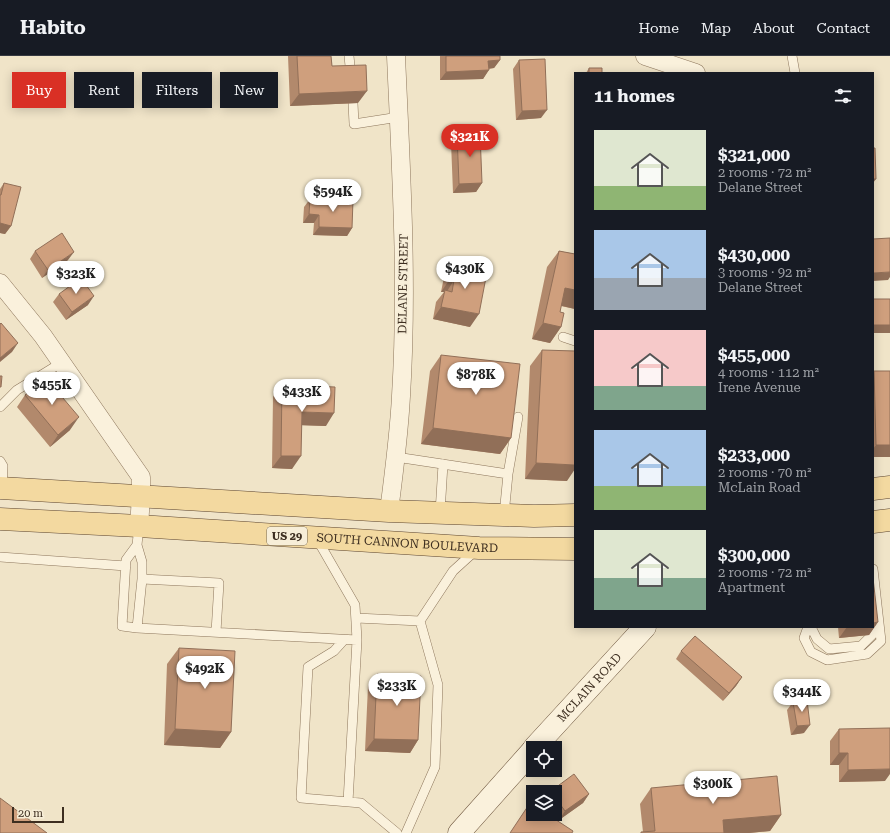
<!DOCTYPE html>
<meta charset="utf-8">
<style>
:root{--surface:#171b24;--page:#20242c;--text:#f1f3f6;--muted:#9ea1a6;--line:#363941;--accent:#d93025}
body{margin:0;font-family:"Roboto Serif",serif;background:var(--page);color:var(--text);height:100vh;display:flex;flex-direction:column;font-size:15px;white-space:nowrap}
*{box-sizing:border-box;margin:0}
p{font-size:13px;color:var(--muted)}
.icon{flex:none;width:22px;height:22px;fill:none;stroke:currentColor;stroke-width:2;stroke-linecap:round;stroke-linejoin:round}
.map{position:relative;flex:1;overflow:hidden}
.side{position:absolute;left:574px;top:16px;width:300px;height:556px;display:flex;flex-direction:column;background:var(--surface);border-radius:0px;box-shadow:0 2px 10px #0003}
.side>*{flex:none}
.guide{position:absolute;left:12px;top:16px;width:380px;height:36px;display:flex;gap:8px}
.controls{position:absolute;left:526px;top:685px;display:grid;gap:8px}
.controls a{display:grid;place-items:center;width:36px;height:36px;border-radius:0px;background:var(--surface);box-shadow:0 2px 10px #0003;font-size:20px}
.scale{position:absolute;left:12px;bottom:10px;width:52px;box-sizing:border-box;padding-left:4px;border:2px solid #3d2e20;border-top:0;font-size:11px;line-height:14px;white-space:nowrap;color:#3d2e20;-webkit-text-stroke:3px #f7eed8;paint-order:stroke}
.price{position:absolute;translate:-50% -34px;padding:0 9px;border-radius:14px;background:#fff;color:#222;font-size:13px;line-height:26px;filter:drop-shadow(0 1px 2px #0008)}
.price::after{content:'';position:absolute;left:50%;top:24px;width:12px;height:9px;margin-left:-6px;background:inherit;clip-path:polygon(0 0,100% 0,50% 100%)}
.price.selected{background:var(--accent);color:#fff}
ul{padding:0;list-style:none}
li{display:flex;align-items:center;gap:12px;height:100px;padding:0 20px}
li span{display:grid;place-items:center;flex:none;width:112px;height:80px;border-radius:0px;color:#555}
li>.icon{margin-inline-start:auto}
span .icon{width:48px;height:48px;fill:#fffc;stroke-width:1}
li b{font-size:17px}
h2{display:flex;justify-content:space-between;align-items:center;height:48px;padding:0 20px;font-size:17px}
.pill{padding:0 14px;border-radius:0px;background:var(--surface);box-shadow:0 2px 10px #0003;font-size:14px;line-height:36px}
.pill.selected{background:var(--accent);color:#fff}
header{display:flex;align-items:center;gap:24px;box-sizing:border-box;height:56px;padding:0 20px;background:var(--surface);border-bottom:1px solid var(--line)}
header strong{font-size:19px}
nav{display:flex;gap:22px;margin-inline-start:auto;font-size:14px}
.map>svg:first-child{display:block}
.lines{fill:none;stroke-linecap:round;stroke-linejoin:round}
.lane-casing{stroke:#8d765c;stroke-width:10}
.street-casing{stroke:#8d765c;stroke-width:19}
.secondary-casing{stroke:#6f573f;stroke-width:23}
.primary-casing{stroke:#5b4430;stroke-width:23}
.lane{stroke:#faf1dc;stroke-width:9}
.street{stroke:#faf1dc;stroke-width:18}
.secondary{stroke:#faf1dc;stroke-width:22}
.primary{stroke:#f3d9a0;stroke-width:22}
.wall{fill:#b2896c}
.shaded-wall{fill:#916f58}
.building{fill:#cf9f7d;stroke:#916f58}
.labels{text-anchor:middle;stroke-width:4;stroke-linejoin:round;paint-order:stroke}
.shield{fill:#f7eed8;stroke:#756857;stroke-width:1}
.shield-label{font-size:11px;font-weight:bold;fill:#3d2e20}
.street-label{font-size:12px;fill:#3d2e20;stroke:#f7eed8}
</style>
<header>
<strong>Habito</strong>
<nav><a>Home</a><a>Map</a><a>About</a><a>Contact</a></nav>
</header>
<div class="map">
<svg width="890" height="777" viewBox="0 0 890 777">
<rect width="100%" height="100%" fill="#f0e4c8"/>
<g class="lines">
<defs>
<path id="lane" d="M349,0L351,20
M792,0L795,17
M353,47L354,68L399,61
M563,281L575,285
M0,351L17,334L61,307
M396,401L508,418L504,459
M0,405L3,410L2,432
M508,418L518,361
M440,457L443,408
M139,470L137,489L142,506V523L137,572L357,584L355,549L317,483
M137,489L126,504L122,570L137,572
M0,501L126,510
M142,523L219,527L216,576
M356,562L420,565L453,515L475,495
M808,571L804,582L811,596L827,604L867,598L881,585L873,513
M811,571L817,583L829,593L861,590L873,578L872,571
M344,584L334,595L308,611L301,742L361,747L397,777
M348,746L357,584
M406,777L435,711L438,629L420,565"/>
<path id="street" d="M645,0L696,17
M0,227L43,280L141,421V441L139,470
M389,455C394,417 399,378 401,340C408,227 401,113 396,0"/>
<g id="secondary">
<path id="s1" d="M534,692L645,571"/>
<path d="M459,777L533,694"/>
</g>
<g id="primary">
<path d="M0,432L389,455L534,460L575,459"/>
<path d="M873,433L890,431"/>
<path id="s2" d="M0,463L139,470L479,492L575,493"/>
<path d="M873,466L890,464"/>
</g>
</defs>
<use href="#lane" class="lane-casing"/>
<use href="#street" class="street-casing"/>
<use href="#secondary" class="secondary-casing"/>
<use href="#primary" class="primary-casing"/>
<use href="#lane" class="lane"/>
<use href="#street" class="street"/>
<use href="#secondary" class="secondary"/>
<use href="#primary" class="primary"/>
</g>
<path class="wall" d="M288,0H331L332,10L358,47L290,50Z
M440,0H500V4L494,12L489,13L483,23L440,24Z
M519,4L541,62L516,64L513,13Z
M589,12L602,17H586Z
M457,78L482,127L476,136L453,137L451,86Z
M4,127L11,170L5,178L0,177V133Z
M310,143L352,172L347,180L313,179L314,167H303L304,151Z
M35,195L68,204L42,222L30,203Z
M559,195L575,198V253L561,250L560,256L561,271L550,287L532,283L547,211Z
M453,209L470,271L433,263L436,246L444,236H441L444,221Z
M59,238L88,249L66,264L53,246Z
M542,294L567,425L525,423L530,310Z
M441,299L511,382L500,398L421,388L430,315Z
M874,315H890V401H873V317Z
M282,329L326,370L302,369L292,413L272,412L273,341Z
M25,339L70,374L50,391L17,351Z
M878,566L869,579L839,582L838,571H873Z
M179,592L231,676L220,692L164,689L167,608Z
M681,595L742,621L736,630L723,645L676,603Z
M377,618L418,684L410,697L365,695L368,630Z
M793,646L804,677L791,679L787,654Z
M839,673L885,725L839,726V709H830V685Z
M651,732L781,759L770,775L749,777H641L643,776L640,748Z
M551,735L589,738L583,747L559,764L555,758V736H550Z"/>
<path class="shaded-wall" d="M500,4L494,12L482,13L488,5Z
M489,14L483,23L440,24L446,16Z
M367,35L358,47L290,50L299,38Z
M547,54L541,62L516,64L522,55Z
M873,123H876L873,127Z
M482,127L476,136L453,137L459,128Z
M309,158L319,159L314,167H303Z
M0,167L11,170L5,178L0,177Z
M319,171L352,172L347,180L313,179Z
M74,196L68,204L42,222L48,214Z
M890,216V221L888,224L873,225V217Z
M450,223L454,224L446,237L445,234L444,236H441Z
M565,232L575,234V253L554,248Z
M94,240L88,249L66,264L72,256Z
M441,251L479,258L470,271L433,263Z
M543,267L561,271L550,287L532,283Z
M873,269H890V277H873Z
M18,287L12,296L0,306V302Z
M302,356L334,357L326,370L294,369Z
M79,361L70,374L50,391L58,379Z
M433,372L511,382L500,398L421,388Z
M876,389H890V401H873V393Z
M281,400H301L292,413L272,412Z
M536,407L575,409V413L567,425L525,423Z
M878,566L869,579L839,582L847,571H873V567Z
M742,621L736,630L723,645L729,637Z
M810,669L804,677L791,679L797,670Z
M175,673L231,676L220,692L164,689Z
M374,683L418,684L410,697L365,695Z
M839,697H848L839,709H830Z
M890,713V718L885,725L839,726L848,714Z
M589,738L583,747L559,764L565,755Z
M781,759L770,775L749,777H714L723,764Z"/>
<path class="building" d="M297,0H331L332,10L366,9L367,35L299,38Z
M446,0H500V4L488,5L489,14L446,16Z
M545,3L547,54L522,55L519,4Z
M589,12H602V17H589Z
M480,77L482,127L459,128L457,78Z
M873,92H875L876,123H873Z
M4,127L21,131L11,170L0,167V139H1Z
M310,143L353,144L352,172L319,171V159L309,158Z
M62,177L74,196L48,214L35,195Z
M890,182V216L873,217V183Z
M559,195L575,198V234L565,232L560,256L564,257L561,271L543,267Z
M453,209L487,216L479,258L441,251L445,234L452,236L454,224L450,223Z
M81,222L94,240L72,256L59,238Z
M873,243H890V269H873Z
M1,267L18,287L0,302V268Z
M542,294L575,295V409L536,407Z
M441,299L520,308L511,382L433,372Z
M874,315H890V389H876Z
M0,320H2L1,331H0Z
M46,322L79,361L58,379L25,339Z
M282,329L335,331L334,357L302,356L301,400H281Z
M873,522L878,566L873,567Z
M695,580L742,621L729,637L681,595Z
M179,592L235,595L231,676L175,673Z
M377,618L421,620L418,684L374,683Z
M807,644L810,669L797,670L793,646Z
M890,672V713L848,714V697H839V673Z
M574,718L589,738L565,755L555,741V736H551V735Z
M777,720L781,759L723,764L724,777H641V776L655,775L651,732Z
M0,742L47,777H0Z
M530,747L533,749V758H547L573,775L572,777H510Z"/>
<g class="labels">
<rect class="shield" x="267" y="471" width="40" height="18" rx="3"/>
<g class="shield-label">
<text x="287" y="484">US 29</text>
</g>
<g class="street-label">
<text transform="translate(403 228) rotate(-89)" y="4">DELANE STREET</text>
<text dy="4" stroke="none"><textPath href="#s2" startOffset="408">SOUTH CANNON BOULEVARD</textPath></text>
<text dy="4" stroke="none"><textPath href="#s1" startOffset="82">MCLAIN ROAD</textPath></text>
</g>
</g>
</svg>
<div class="controls">
<a><svg class="icon" aria-label="locate" viewBox="0 0 24 24"><circle cx="12" cy="12" r="6"/><path d="M12 2v4M12 18v4M2 12h4M18 12h4"/></svg></a>
<a><svg class="icon" aria-label="layers" viewBox="0 0 24 24"><path d="M12 4l9 5-9 5-9-5zM3 14l9 5 9-5"/></svg></a>
</div>
<div class="scale">20 m</div>
<b class="price selected" style="left:470px;top:102px">$321K</b>
<b class="price" style="left:333px;top:157px">$594K</b>
<b class="price" style="left:465px;top:234px">$430K</b>
<b class="price" style="left:76px;top:239px">$323K</b>
<b class="price" style="left:476px;top:340px">$878K</b>
<b class="price" style="left:52px;top:350px">$455K</b>
<b class="price" style="left:302px;top:357px">$433K</b>
<b class="price" style="left:205px;top:634px">$492K</b>
<b class="price" style="left:397px;top:651px">$233K</b>
<b class="price" style="left:802px;top:657px">$344K</b>
<b class="price" style="left:713px;top:749px">$300K</b>
<div class="guide">
<a class="pill selected">Buy</a>
<a class="pill">Rent</a>
<a class="pill">Filters</a>
<a class="pill">New</a>
</div>
<section class="side">
<h2>11 homes<svg class="icon" aria-label="filters" viewBox="0 0 24 24"><path d="M4 7h16M4 17h16"/><circle cx="9" cy="7" r="2"/><circle cx="15" cy="17" r="2"/></svg></h2>
<ul>
<li><span style="background:linear-gradient(#dfe7d0 70%,#8fb573 0)"><svg class="icon" aria-label="home" viewBox="0 0 24 24"><path d="M3 11l9-7 9 7M6 9v11h12V9"/></svg></span><div><b>$321,000</b><p>2 rooms · 72 m²</p><p>Delane Street</p></div></li>
<li><span style="background:linear-gradient(#a9c7e8 60%,#9aa5b1 0)"><svg class="icon" aria-label="home" viewBox="0 0 24 24"><path d="M3 11l9-7 9 7M6 9v11h12V9"/></svg></span><div><b>$430,000</b><p>3 rooms · 92 m²</p><p>Delane Street</p></div></li>
<li><span style="background:linear-gradient(#f6c9c9 70%,#7fa58c 0)"><svg class="icon" aria-label="home" viewBox="0 0 24 24"><path d="M3 11l9-7 9 7M6 9v11h12V9"/></svg></span><div><b>$455,000</b><p>4 rooms · 112 m²</p><p>Irene Avenue</p></div></li>
<li><span style="background:linear-gradient(#a9c7e8 70%,#8fb573 0)"><svg class="icon" aria-label="home" viewBox="0 0 24 24"><path d="M3 11l9-7 9 7M6 9v11h12V9"/></svg></span><div><b>$233,000</b><p>2 rooms · 70 m²</p><p>McLain Road</p></div></li>
<li><span style="background:linear-gradient(#dfe7d0 60%,#7fa58c 0)"><svg class="icon" aria-label="home" viewBox="0 0 24 24"><path d="M3 11l9-7 9 7M6 9v11h12V9"/></svg></span><div><b>$300,000</b><p>2 rooms · 72 m²</p><p>Apartment</p></div></li>
</ul>
</section>
</div>
